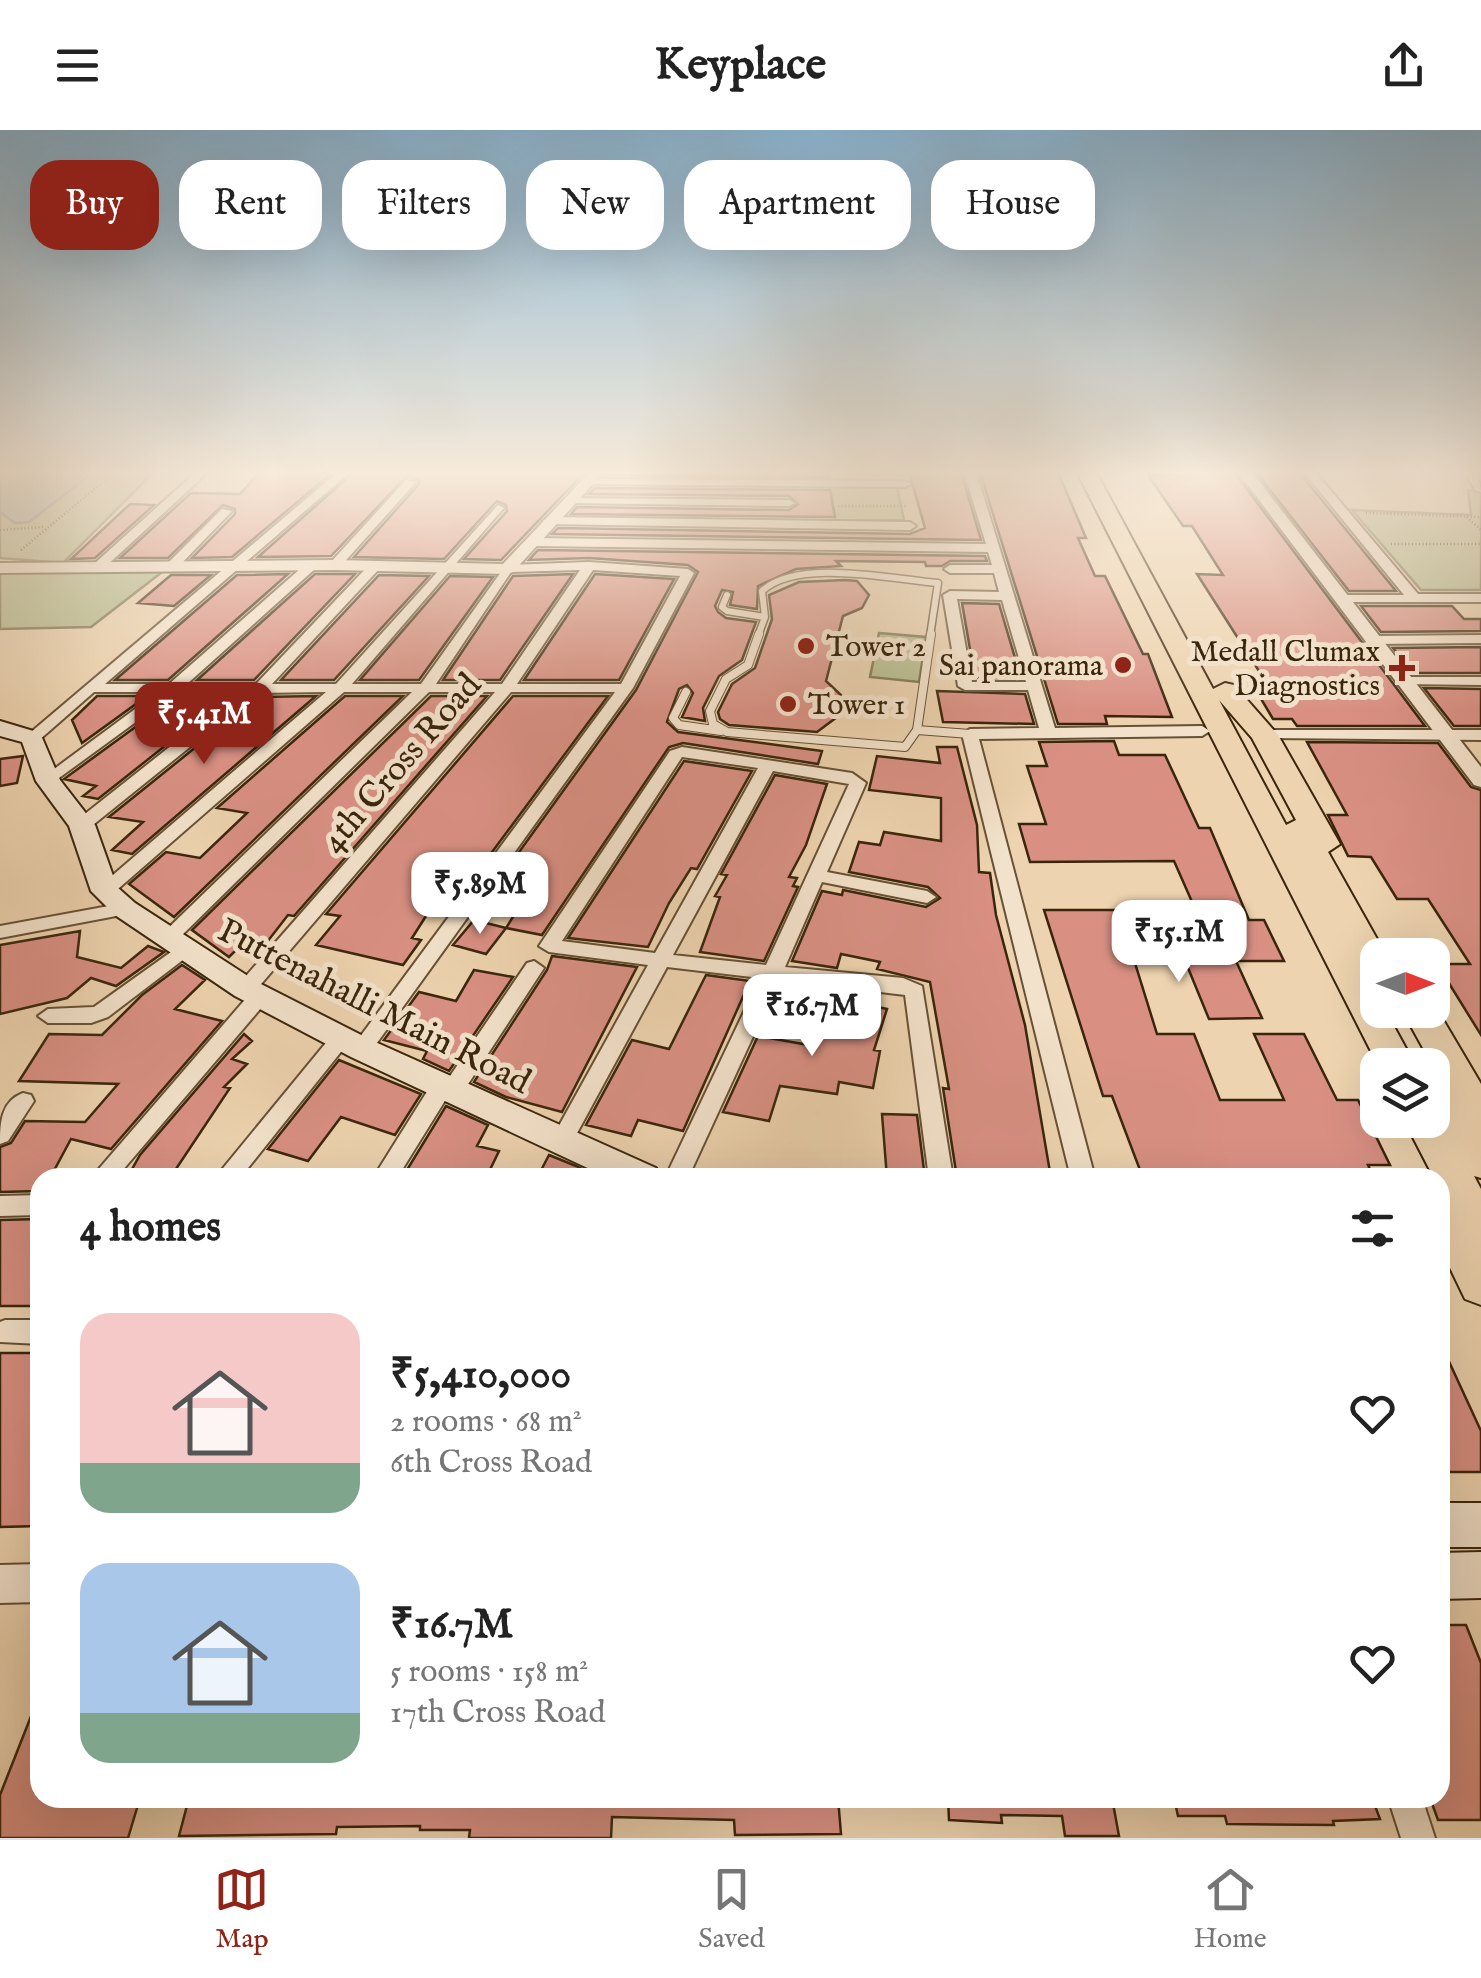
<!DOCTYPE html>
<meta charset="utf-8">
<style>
:root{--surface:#fff;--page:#f6f6f6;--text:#222;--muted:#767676;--line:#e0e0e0;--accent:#8f2418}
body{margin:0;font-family:"IM FELL English",serif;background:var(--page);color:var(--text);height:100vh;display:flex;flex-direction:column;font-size:38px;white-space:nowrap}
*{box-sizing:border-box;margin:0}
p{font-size:32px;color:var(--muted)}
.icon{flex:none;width:55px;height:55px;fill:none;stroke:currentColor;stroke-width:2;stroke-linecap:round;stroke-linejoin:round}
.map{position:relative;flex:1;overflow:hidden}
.side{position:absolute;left:30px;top:1038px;width:1420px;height:640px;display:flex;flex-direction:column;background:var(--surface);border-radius:30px;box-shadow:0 10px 40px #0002}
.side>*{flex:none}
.guide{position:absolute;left:30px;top:30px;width:1422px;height:90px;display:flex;gap:20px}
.needle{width:65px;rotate:90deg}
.buttons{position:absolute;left:1360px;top:808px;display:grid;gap:20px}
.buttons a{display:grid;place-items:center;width:90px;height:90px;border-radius:20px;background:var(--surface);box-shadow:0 10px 40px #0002;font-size:50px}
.price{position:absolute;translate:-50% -85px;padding:0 22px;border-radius:20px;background:#fff;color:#222;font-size:32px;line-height:65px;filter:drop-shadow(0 2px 5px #0008)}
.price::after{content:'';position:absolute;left:50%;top:60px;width:30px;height:22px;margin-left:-15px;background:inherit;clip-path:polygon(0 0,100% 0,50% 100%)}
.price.on{background:var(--accent);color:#fff}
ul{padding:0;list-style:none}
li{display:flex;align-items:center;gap:30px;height:250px;padding:0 50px}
li span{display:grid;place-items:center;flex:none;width:280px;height:200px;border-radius:30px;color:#555}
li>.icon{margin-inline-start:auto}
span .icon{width:120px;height:120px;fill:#fffc;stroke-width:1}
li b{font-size:42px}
h2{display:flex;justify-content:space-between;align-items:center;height:120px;padding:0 50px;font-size:42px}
.tag{padding:0 35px;border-radius:30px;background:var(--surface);box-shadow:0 10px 40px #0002;font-size:35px;line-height:90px}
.tag.on{background:var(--accent);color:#fff}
header{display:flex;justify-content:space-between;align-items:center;height:130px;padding:0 50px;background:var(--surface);font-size:45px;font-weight:700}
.menu{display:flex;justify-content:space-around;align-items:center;height:140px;border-top:2px solid var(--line);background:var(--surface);font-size:28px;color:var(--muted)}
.menu a{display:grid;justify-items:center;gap:5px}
.menu .on{color:var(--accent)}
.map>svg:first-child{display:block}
.green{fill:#b5bd8d;stroke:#78724c;stroke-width:2.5}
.water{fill:#9bb6b4;stroke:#747c71;stroke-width:2.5}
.building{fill:#d99083;stroke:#3a260c;stroke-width:2.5}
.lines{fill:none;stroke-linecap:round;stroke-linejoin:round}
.service-far1-casing{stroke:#675135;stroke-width:9}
.service-casing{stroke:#675135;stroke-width:10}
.minor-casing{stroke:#675135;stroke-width:4}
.tertiary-casing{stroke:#675135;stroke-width:4}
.secondary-casing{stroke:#3a260c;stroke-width:4}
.trunk-casing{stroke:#3a260c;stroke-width:4}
.path{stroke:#3a260c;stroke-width:2.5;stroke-dasharray:1 2.5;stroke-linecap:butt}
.service-far1{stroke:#f3e2cb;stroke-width:6}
.service{stroke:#f3e2cb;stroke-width:8}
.minor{fill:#f3e2cb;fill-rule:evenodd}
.tertiary{fill:#f3e2cb;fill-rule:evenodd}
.secondary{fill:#f3e2cb;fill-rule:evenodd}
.trunk{fill:#edd3af;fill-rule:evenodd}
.poi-dot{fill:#8f2418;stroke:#f3e2cb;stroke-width:4}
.labels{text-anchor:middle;stroke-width:10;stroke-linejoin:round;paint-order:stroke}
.far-poi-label{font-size:30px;fill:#3a260c;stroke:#f3e2cb;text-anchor:start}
.street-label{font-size:35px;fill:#3a260c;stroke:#f3e2cb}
</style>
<header><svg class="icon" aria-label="menu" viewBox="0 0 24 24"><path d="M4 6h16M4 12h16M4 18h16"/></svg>Keyplace<svg class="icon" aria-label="share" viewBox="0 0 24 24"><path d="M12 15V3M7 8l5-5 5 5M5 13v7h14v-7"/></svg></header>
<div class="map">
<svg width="1481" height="1708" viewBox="0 0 1481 1708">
<rect width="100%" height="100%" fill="#edd3af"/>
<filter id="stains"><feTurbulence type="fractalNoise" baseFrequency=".002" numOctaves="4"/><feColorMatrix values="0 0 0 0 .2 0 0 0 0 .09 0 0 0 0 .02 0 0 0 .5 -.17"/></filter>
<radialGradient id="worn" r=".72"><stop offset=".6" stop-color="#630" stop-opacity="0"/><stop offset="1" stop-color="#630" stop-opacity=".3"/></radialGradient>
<path class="green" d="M0,342H154L63,433L0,428Z
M830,356H897L904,390L835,391Z
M1468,360L1481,361V460H1421L1352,380L1471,385Z
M166,439L91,497L0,499V443Z
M879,503L926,507L919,552L870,547Z"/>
<path class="water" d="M0,342H94L29,392L15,393L0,382Z"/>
<path class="building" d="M260,342H333L232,427L192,428L235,384V379L223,375L168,428H120L191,363L240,364Z
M354,342H585L501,430L464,429L507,381L506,375L497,371L444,429L354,427L419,354V350L407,346L331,426L258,427Z
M608,342H828V347L606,345Z
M909,342H961L981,410L552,404L558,398L910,404L925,398Z
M980,342H1058L1086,408H1078L1095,446H1105L1143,524H1148L1172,587L1105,586L1107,594H1058Z
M1196,342H1234L1425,596H1297L1292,589H1273L1251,552H1266L1197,444L1223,445L1192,396H1183L1148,345H1199Z
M1256,342H1295L1303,347L1396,461H1349Z
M595,358L830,360L835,387L571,384L577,377L789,380L798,374L789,366L589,364Z
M130,374L154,375L95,428L71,429Z
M538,420L985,426L987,431H950L942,436H926L925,432L836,431L841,436L796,439L758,456L757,479L730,475L733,462L722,460L715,476L718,482L726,488L756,492L742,530L719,546L703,578L705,591L682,587L693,563L687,555L679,559L667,592L678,602L822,621L818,634L683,613L669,617L542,805L506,798L529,761L496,754L636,560L698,442L688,435L589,428L529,430Z
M288,444L168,550H115L237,445Z
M315,444H355L254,550H197Z
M573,444L500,550H443L513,446Z
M595,444L674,449L619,550H524Z
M171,445H211L174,476L138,473Z
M379,445L429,446L334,550H281Z
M450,446L493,447L419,550H360Z
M845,450L857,451L869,465L862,478L843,486L826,551L841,565V584L817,602L729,595L720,589L718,582L732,554L755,538L772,489L769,465L799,452Z
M962,473L999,474L1021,548H975Z
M1361,476H1452L1464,489H1481V501L1381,502Z
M1481,517V543H1413L1393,518Z
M1424,558L1481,559V596H1454Z
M937,561L1025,564L1034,594L943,592Z
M97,566H147L82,613L72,590Z
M178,566H228L98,669L83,666L96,656L64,649Z
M316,566L132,724L112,720L143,692L109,687L258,567Z
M345,566H403L174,787L129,754L166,722L200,728L247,683L217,678Z
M431,566H487L294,786L288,785L257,825L235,821L229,827L192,800Z
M513,566H608L472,749L461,747L455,755L447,753L412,808L421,810L403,835L316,815L340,786L326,784Z
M1114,611L1119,625H1165L1199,698H1210L1249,790H1264L1284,831H1236L1262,888L1209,889L1186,833H1135L1157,904H1194L1220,970H1284L1254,904H1304L1337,970H1358L1390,1035H1368L1374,1048H1143L1112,966H1103L1044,780H1155L1159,790H1200L1174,731L1030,732L1019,694H1046L1027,636H1047L1039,612Z
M1307,612L1438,613L1471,657L1481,660V905L1437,834H1470L1428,769H1397L1371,727L1348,726L1328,685H1347Z
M937,617H957L977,695L979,742L990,743L996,785L1025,895L1051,1048H957L943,958L949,959L930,852L877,839L880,832L841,824L837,838L792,831L822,761L842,765L843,760L926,777L940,768L928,757L849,742L859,712L880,715L884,702L941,711V668L869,660L877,626L940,633Z
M23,626L17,653L0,656V629Z
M684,631L752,641L697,739L691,738L669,773L648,817L568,808Z
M775,645L827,654L806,715L789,747L797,748L793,756L798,757L764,831L700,822L720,767L715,766L727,745L721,744Z
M474,790L506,798L486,824L453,815Z
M80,801L77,827L121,838L148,816L164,822L116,856L91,848L67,868L0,884V815Z
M552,826L637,837L562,982L506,967L474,952L547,840Z
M182,835L205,850L175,879L222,891L111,1019L71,1009L50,1048H40V1061L0,1062V1017L11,1013L25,991L85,992L118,954L19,951L49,904L102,905L142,865Z
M474,840L513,847L449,941L423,929L427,921L384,910L419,862L456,871Z
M706,845L750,851L683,1001L638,990L631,1006L586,995L632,910L669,919Z
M827,866L887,879L874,920L880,921L873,958L839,952L837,964L780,956L769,991L723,982L758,906L809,915Z
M244,904L252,911L232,929L247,934L224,957L230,958L170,1048H127L140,1025Z
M339,930L421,964L395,1005L341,987L308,1031L268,1019Z
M446,976L488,995L477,1016L499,1021L486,1048H402Z
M882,984L917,985L925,1048H887Z
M549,1025L576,1036L599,1048H537Z
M40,1089V1176H0V1090Z
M1440,1212L1481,1301V1342H1440Z
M0,1223H40V1396L0,1397Z
M1440,1495H1466L1481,1533V1690H1438L1430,1668H1440Z
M39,1566L40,1668H140L128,1708H0V1665Z
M189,1668H838L841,1704L735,1705L734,1690L612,1687L611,1708H469L470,1700H420V1696L337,1697L336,1704L179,1706Z
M948,1668H1112L1119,1706H1065L1062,1686L1001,1685L1002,1693L949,1690Z
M1174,1668H1372L1380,1689L1333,1691L1334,1695L1227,1694L1225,1686H1178Z"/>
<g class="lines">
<defs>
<path id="service-far1" d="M727,465L722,477L727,481L765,487
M758,506L765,487L762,461C798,428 890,449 938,453L930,506"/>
<path id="service" d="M759,504L748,535L726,549L710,581L713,594L727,602L905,617L917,600L931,504
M686,562L673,588L679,595L721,601
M917,600L970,604"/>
<path id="minor" d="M196,342H208L102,440H94V434Z
M338,342H350L105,554H169L308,432H316V438L187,554H256L372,432H380V438L272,554H336L498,375L504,378L502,380L352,554H421L506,435L589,432L688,439L694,443L633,558L369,924H355L351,919L615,562H511L256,860L267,861L270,866L267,871L116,1048H91L249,865L239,864L236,859L239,854L495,562H429L176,811L169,813L159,807L412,562H344L111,765H99L96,761L99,757L326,562L257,563L88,699H76L73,695L76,691L239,562H177L48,656L40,651L42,648L158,562H94L38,611L32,613L24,608ZM580,440L502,554H436L511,442ZM593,440L680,446L621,554H517Z
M964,342H976L1055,598L1202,596L1210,601L1202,606L979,609L1095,1048H1071L962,604L970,599L1039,598L1028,560H965L958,556L943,465L950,461L999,462L994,443H950L944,439L950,435H992L988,422L534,416L528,412L534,408L986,414ZM957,469L1002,470L1026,552H972Z
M1304,342H1315L1418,464H1481V472H1337L1335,469L1342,465H1404Z
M587,349L905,351L911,354L905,357L583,354V350Z
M406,350L416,352L339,438H331V432Z
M569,368L789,370L795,373L789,376L565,373L563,371Z
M222,379L232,381L176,439H168V433Z
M549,387L910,392L916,396L910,400L545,394L543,391Z
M1481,505V513L1373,514L1366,510L1373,506Z
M1404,547H1481V555L1399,554L1397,551Z
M1264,600H1481V610L1258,608V602Z
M682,617L852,643L866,653L827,742L927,761L936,767L927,773L822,752L785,837L903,848L922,856L953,1048H929L905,865L779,850L688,1048H665L760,848L667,837L569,1018L561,1021L553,1018L550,1012L648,835L549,822L539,816L670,621ZM682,627L758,638L655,823L562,811ZM773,641L849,654L766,835L673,825Z
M125,773L132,775L134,779L132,783L0,808V796Z
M185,812L192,813L195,818L192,823L108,887L91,893H48L38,886L48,879L94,877Z
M534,831L544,838L459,968L446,969L397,1048H373L433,952H446L527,833Z
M341,901L348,903L351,908L348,913L240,1048H215L334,903Z
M23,963L31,965L34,971L8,1011L0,1014C0,993 1,971 23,963Z
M40,1065V1085L0,1086V1066Z
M5,1190H40V1214L0,1212V1192Z
M1388,1668H1422L1435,1708H1401Z"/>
<path id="tertiary" d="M590,342H604L513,442L507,444L335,440L0,443V433L335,430L503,434Z
M1238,342H1252L1481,637V657L1474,655Z
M1464,342H1478L1481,362L1476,361Z
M40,1434V1472L0,1473V1435Z"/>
<path id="secondary" d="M0,591L40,603L60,650L95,695L117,757L135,773L257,852L373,911L656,1038L661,1048H609L351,927L235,866L115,785L91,761L69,696L36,651L22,612L0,606Z
M1440,1373H1481V1417H1440Z
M1481,1422V1468L1440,1469V1423Z"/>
<path id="trunk" d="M1077,342H1096L1213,559L1225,553L1234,555L1278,605L1340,714L1328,722L1386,825H1378V854L1370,851L1378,866V880H1385L1415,935H1378ZM1219,570L1252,608L1296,690L1286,695Z
M1432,871L1481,954V1048L1474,1046L1481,1059V1175L1465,1169L1440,1117V1048H1434L1404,990H1432V961L1444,956L1402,880H1432Z"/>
</defs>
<use href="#service-far1" class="service-far1-casing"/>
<use href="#service" class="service-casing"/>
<use href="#minor" class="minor-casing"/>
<use href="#tertiary" class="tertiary-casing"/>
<use href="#secondary" class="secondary-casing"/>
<use href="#trunk" class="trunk-casing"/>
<path class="path" d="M838,376H908
M1366,383L1481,387
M1467,387L1481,400
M0,400L43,397
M1391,414H1481
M21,420L115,342"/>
<use href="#service-far1" class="service-far1"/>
<use href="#service" class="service"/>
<use href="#minor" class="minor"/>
<use href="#tertiary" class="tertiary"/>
<use href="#secondary" class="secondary"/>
<use href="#trunk" class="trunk"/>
</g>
<linearGradient id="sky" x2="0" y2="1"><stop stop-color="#89b5d3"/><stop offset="0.59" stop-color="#f7ebdb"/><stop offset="1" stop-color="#f7ebdb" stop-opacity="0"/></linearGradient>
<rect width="1481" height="581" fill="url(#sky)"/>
<g class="poi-dot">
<circle cx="806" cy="516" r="10"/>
<circle cx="1123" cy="535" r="10"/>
<path d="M1397 523h10v10h10v10h-10v10h-10v-10h-10v-10h10z"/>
<circle cx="788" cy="574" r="10"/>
</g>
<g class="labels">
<g class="far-poi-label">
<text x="826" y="526">Tower 2</text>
<text x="1380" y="531" text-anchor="end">Medall Clumax<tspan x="1380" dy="34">Diagnostics</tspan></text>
<text x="1103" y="545" text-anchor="end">Sai panorama</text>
<text x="808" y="584">Tower 1</text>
</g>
<g class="street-label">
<text transform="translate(400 632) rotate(-49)" y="12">4th Cross Road</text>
<text transform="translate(375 875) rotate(27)" y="12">Puttenahalli Main Road</text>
</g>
</g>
<rect width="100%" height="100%" filter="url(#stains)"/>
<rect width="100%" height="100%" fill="url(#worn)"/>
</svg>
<div class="buttons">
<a><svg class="needle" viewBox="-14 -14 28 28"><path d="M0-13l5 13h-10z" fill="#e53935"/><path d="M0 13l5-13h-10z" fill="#767676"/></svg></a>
<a><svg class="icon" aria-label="layers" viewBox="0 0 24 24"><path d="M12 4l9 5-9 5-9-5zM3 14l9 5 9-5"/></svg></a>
</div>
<b class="price on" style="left:204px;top:637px">₹5.41M</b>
<b class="price" style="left:480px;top:807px">₹5.89M</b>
<b class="price" style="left:1179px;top:855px">₹15.1M</b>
<b class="price" style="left:812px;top:929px">₹16.7M</b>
<div class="guide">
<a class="tag on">Buy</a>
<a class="tag">Rent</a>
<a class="tag">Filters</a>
<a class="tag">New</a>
<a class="tag">Apartment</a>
<a class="tag">House</a>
</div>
<section class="side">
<h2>4 homes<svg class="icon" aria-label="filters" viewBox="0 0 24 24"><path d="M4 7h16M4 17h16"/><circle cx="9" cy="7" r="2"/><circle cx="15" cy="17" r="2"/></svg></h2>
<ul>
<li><span style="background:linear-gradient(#f6c9c9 75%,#7fa58c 0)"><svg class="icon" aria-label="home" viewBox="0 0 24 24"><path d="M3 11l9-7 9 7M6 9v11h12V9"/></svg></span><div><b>₹5,410,000</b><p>2 rooms · 68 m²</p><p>6th Cross Road</p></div><svg class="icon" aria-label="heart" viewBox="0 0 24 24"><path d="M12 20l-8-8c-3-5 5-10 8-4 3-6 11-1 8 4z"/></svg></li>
<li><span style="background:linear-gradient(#a9c7e8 75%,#7fa58c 0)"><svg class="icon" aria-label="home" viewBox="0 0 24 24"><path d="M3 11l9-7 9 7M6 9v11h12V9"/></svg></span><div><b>₹16.7M</b><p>5 rooms · 158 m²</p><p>17th Cross Road</p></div><svg class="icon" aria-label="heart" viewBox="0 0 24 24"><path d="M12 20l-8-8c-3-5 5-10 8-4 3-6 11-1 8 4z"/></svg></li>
</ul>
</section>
</div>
<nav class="menu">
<a class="on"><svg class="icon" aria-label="map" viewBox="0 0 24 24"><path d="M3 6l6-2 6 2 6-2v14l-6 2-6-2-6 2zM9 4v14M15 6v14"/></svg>Map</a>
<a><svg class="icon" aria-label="saved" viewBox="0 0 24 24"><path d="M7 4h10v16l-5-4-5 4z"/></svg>Saved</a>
<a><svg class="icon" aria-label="home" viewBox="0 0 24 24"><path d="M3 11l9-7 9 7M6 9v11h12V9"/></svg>Home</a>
</nav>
